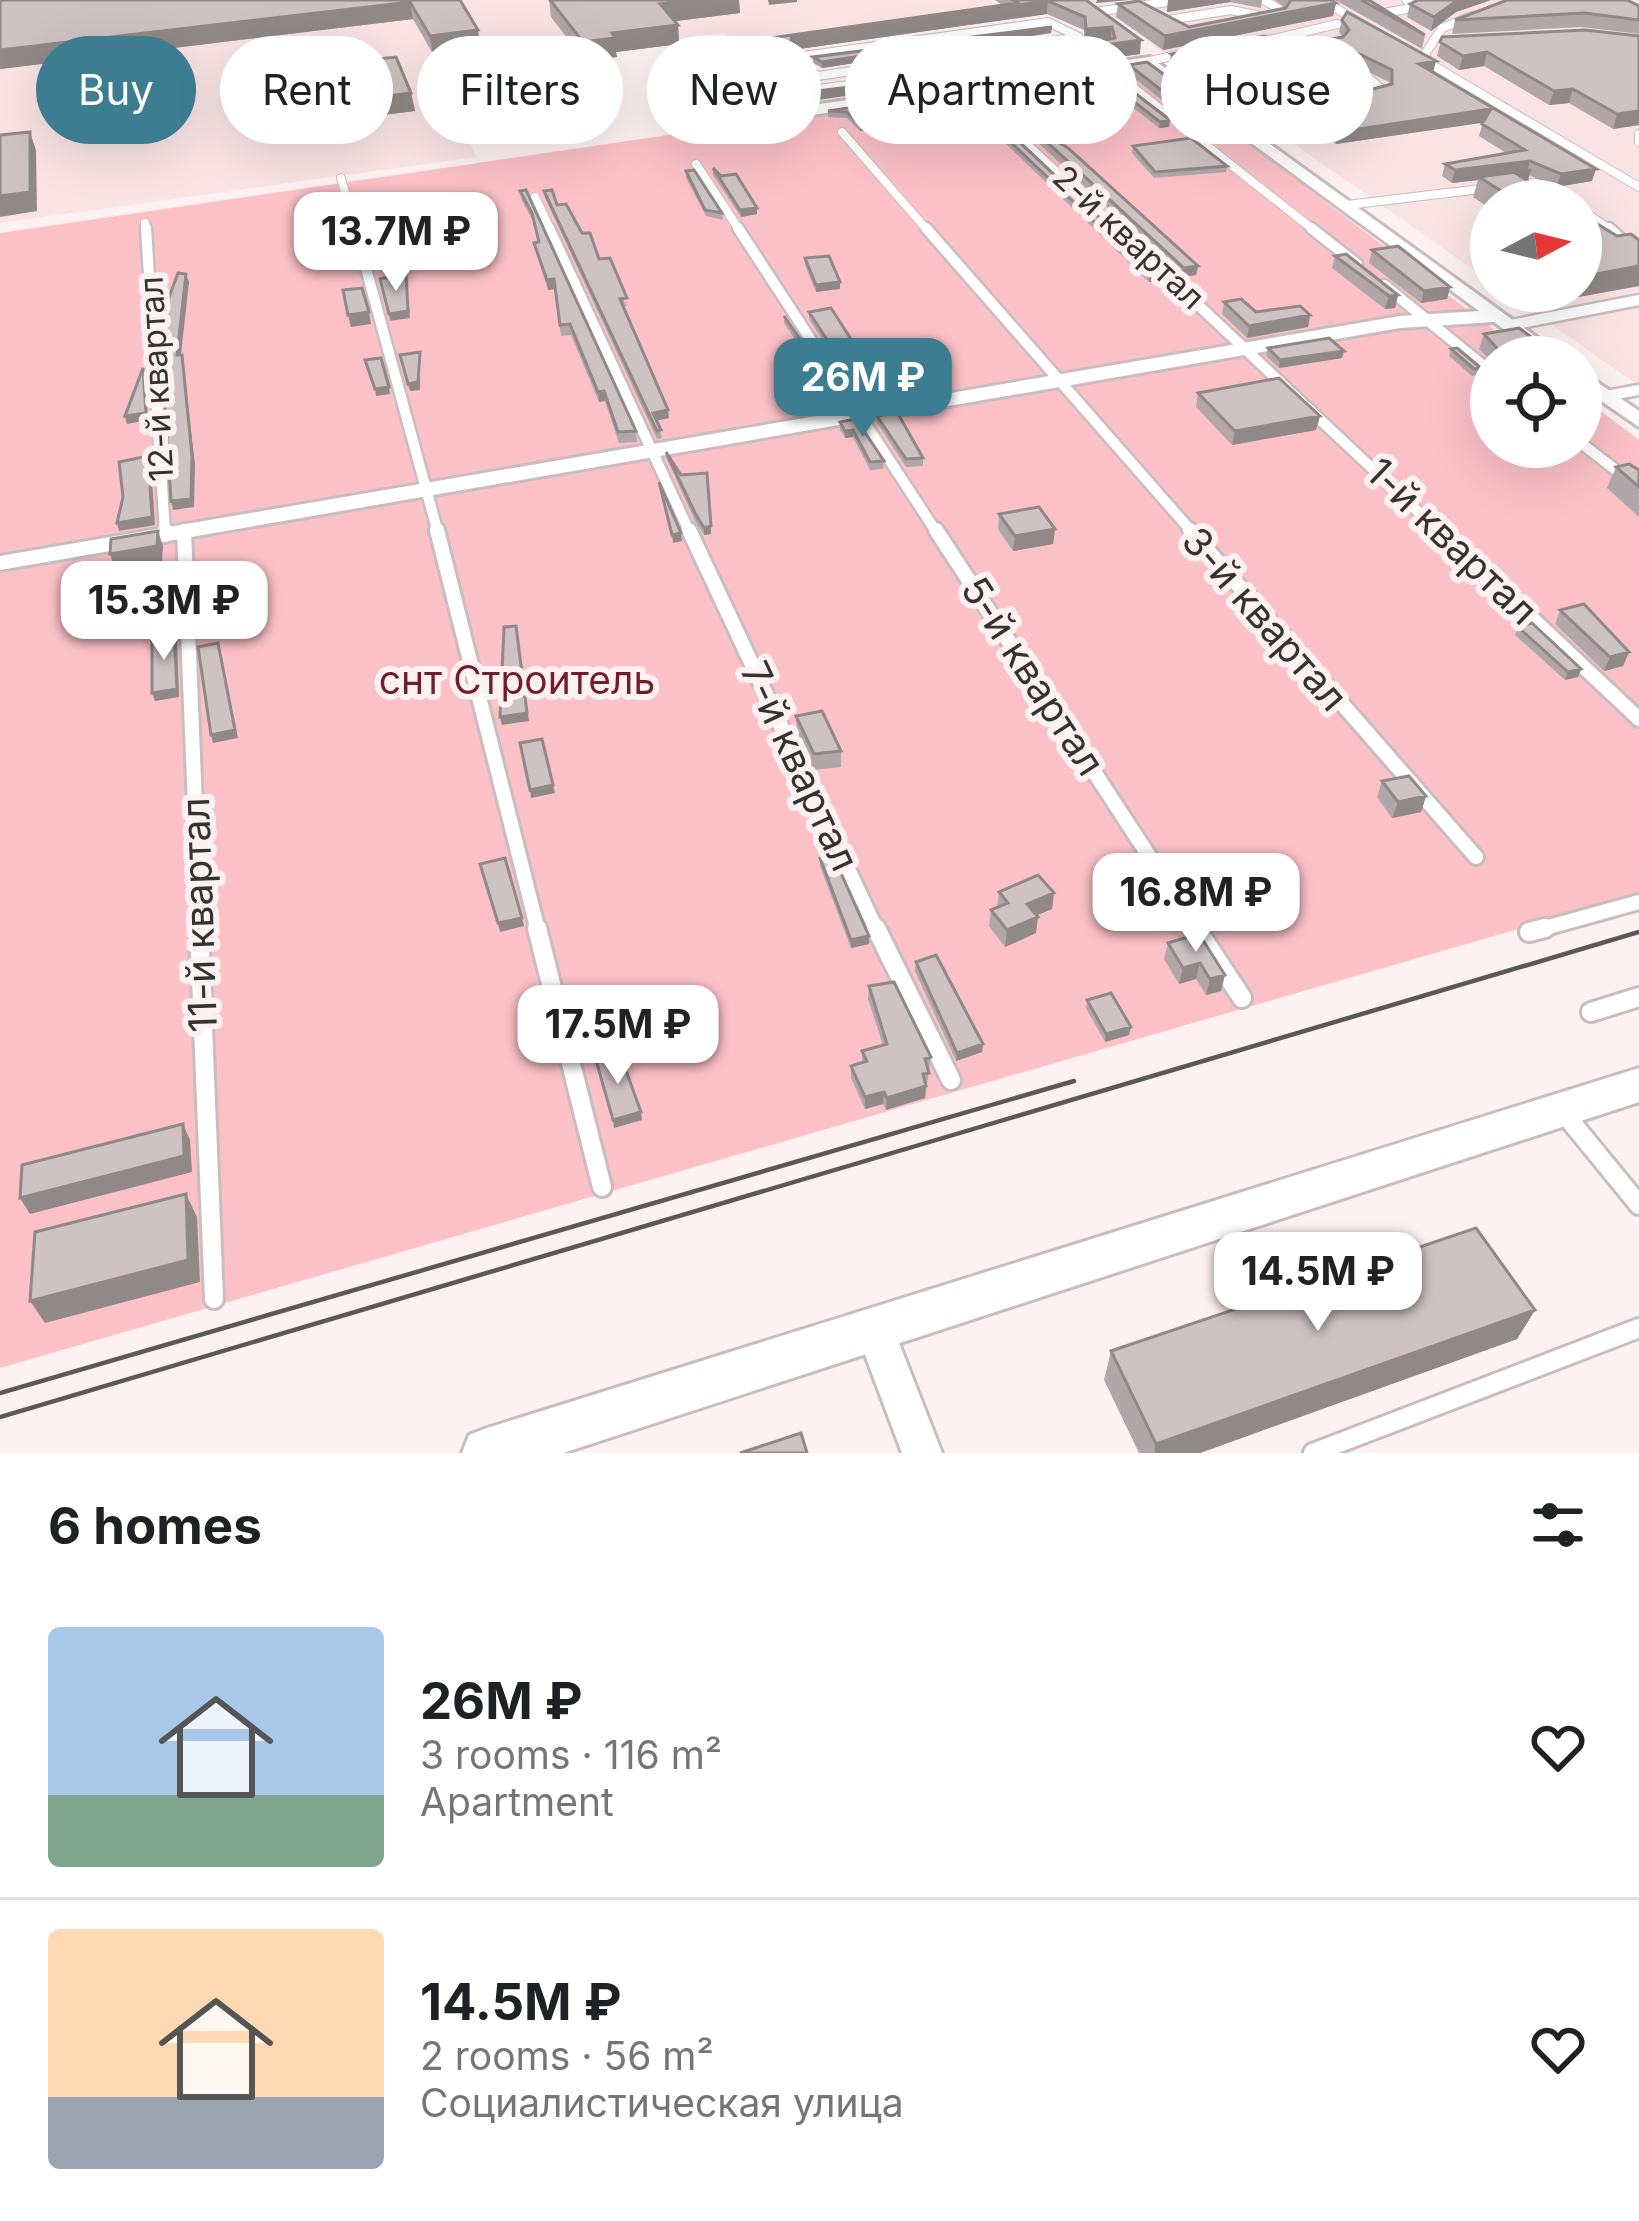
<!DOCTYPE html>
<meta charset="utf-8">
<style>
:root{--surface:#fff;--page:#f6f6f6;--text:#202124;--muted:#757577;--line:#e0e0e0;--accent:#3d7d91}
body{margin:0;font-family:Inter,sans-serif;background:var(--page);color:var(--text);height:100vh;display:flex;flex-direction:column;font-size:45px;white-space:nowrap}
*{box-sizing:border-box;margin:0}
p{font-size:39px;color:var(--muted)}
.icon{flex:none;width:66px;height:66px;fill:none;stroke:currentColor;stroke-width:2;stroke-linecap:round;stroke-linejoin:round}
.map{position:relative;height:1453px;overflow:hidden}
.sheet{display:flex;flex-direction:column;background:var(--surface);flex:1}
.sheet>*{flex:none}
.hud{position:absolute;left:36px;top:36px;width:1569px;height:108px;display:flex;gap:24px}
.needle{width:78px;rotate:83deg}
.controls{position:absolute;left:1470px;top:180px;display:grid;gap:24px}
.controls a{display:grid;place-items:center;width:132px;height:132px;border-radius:50%;background:var(--surface);box-shadow:0 12px 48px #0002;font-size:60px}
.price{position:absolute;translate:-50% -102px;padding:0 27px;border-radius:24px;background:#fff;color:#222;font-size:39px;line-height:78px;filter:drop-shadow(0 3px 6px #0008)}
.price::after{content:'';position:absolute;left:50%;top:72px;width:36px;height:27px;margin-left:-18px;background:inherit;clip-path:polygon(0 0,100% 0,50% 100%)}
.price.current{background:var(--accent);color:#fff}
ul{padding:0;list-style:none}
li{display:flex;align-items:center;gap:36px;height:300px;padding:0 48px}
li+li{border-top:3px solid var(--line)}
li span{display:grid;place-items:center;flex:none;width:336px;height:240px;border-radius:12px;color:#555}
li>.icon{margin-inline-start:auto}
span .icon{width:144px;height:144px;fill:#fffc;stroke-width:1}
li b{font-size:51px}
h2{display:flex;justify-content:space-between;align-items:center;height:144px;padding:0 48px;font-size:51px}
.pill{padding:0 42px;border-radius:54px;background:var(--surface);box-shadow:0 12px 48px #0002;font-size:42px;line-height:108px}
.pill.current{background:var(--accent);color:#fff}
.map>svg:first-child{display:block}
.built{fill:#f9e3e5}
.green{fill:#fbc1c7}
.lines{fill:none;stroke-linecap:round;stroke-linejoin:round}
.service-far3-casing{stroke:#cabdbe;stroke-width:10}
.service-far2-casing{stroke:#cabdbe;stroke-width:15}
.service-far1-casing{stroke:#cabdbe;stroke-width:20}
.service-casing{stroke:#cabdbe;stroke-width:24}
.minor-casing{stroke:#cabdbe;stroke-width:6}
.tertiary-casing{stroke:#cabdbe;stroke-width:6}
.service-far3{stroke:#fff;stroke-width:8}
.service-far2{stroke:#fff;stroke-width:10}
.service-far1{stroke:#fff;stroke-width:14}
.service{stroke:#fff;stroke-width:18}
.minor{fill:#fff;fill-rule:evenodd}
.tertiary{fill:#fff;fill-rule:evenodd}
.tram{stroke:#5e5758;stroke-width:4.5}
.wall{fill:#b2a7a8}
.shaded-wall{fill:#918888}
.building{fill:#cfc2c3;stroke:#918888;stroke-width:3}
.labels{text-anchor:middle;stroke-width:12;stroke-linejoin:round;paint-order:stroke}
.far-street-label{font-size:33px;fill:#373232;stroke:#fef1f2}
.street-label{font-size:39px;fill:#373232;stroke:#fef1f2}
.park-label{font-size:39px;fill:#711d30;stroke:#fef1f2}
</style>
<div class="map">
<svg width="1639" height="1453" viewBox="0 0 1639 1453">
<rect width="100%" height="100%" fill="#fef1f2"/>
<path class="built" d="M0,0H991L1013,16L744,53L724,33L432,70L477,157L0,223Z
M1089,0H1639V386L1504,291H1581V201H1491V282Z"/>
<path class="green" d="M1145,65L1530,357H1491V447H1581V396L1639,440V894L0,1368V233Z"/>
<g class="lines">
<defs>
<path id="service-far3" d="M1264,0L1282,11L1273,16
M1322,0L1362,24
M1094,12L1182,0
M1384,13L1417,7L1406,0
M1472,16L1442,28L1425,54L1429,63L1639,187
M1162,21L1231,10L1265,17
M1048,22L1079,37L818,76L796,57Z
M1261,42L1337,24
M969,54L988,67L1030,59
M1150,61L1185,53
M1107,67L1315,231
M1338,68L1364,74L1384,91L1378,95
M1184,85L1268,74
M786,87L795,92L988,67L1009,81
M993,112L1119,231
M842,132L928,231
M1639,134V142
M696,164L740,231
M341,178L356,231
M1511,184L1537,183L1567,201
M535,197L551,231
M1347,205L1489,188
M1581,210L1613,231
M145,223L146,231"/>
<path id="service-far2" d="M146,228L165,533
M355,228L438,533
M549,228L690,533
M738,228L937,533
M926,228L1193,533
M1116,228L1441,533
M1311,228L1357,264
M1609,228L1639,256
M1384,285L1491,372
M1511,325L1639,300
M1606,396L1639,390
M1581,443L1639,488"/>
<path id="service-far1" d="M165,530V535
M437,530L538,931
M689,530L877,931
M936,530L1198,931
M1190,530L1476,857
M1438,530L1639,719
M184,531L200,931
M1534,931L1639,902"/>
<path id="service" d="M199,928L214,1299
M537,928L602,1187
M876,928L951,1080
M1196,928L1242,998
M1529,932L1545,928
M1591,1012L1639,997
M1563,1112L1639,1205
M1313,1453L1639,1328"/>
<path id="minor" d="M1150,57L1564,357H1541L1494,322L1400,328L0,570V556L1400,316L1479,311L1147,66L805,116L797,111L805,106Z
M1581,371L1639,411V427L1581,387Z
M874,1310L888,1315L942,1453H902L855,1328L860,1315Z"/>
<path id="tertiary" d="M1639,1068V1102L563,1453H462L469,1435L487,1428Z"/>
</defs>
<use href="#service-far3" class="service-far3-casing"/>
<use href="#service-far2" class="service-far2-casing"/>
<use href="#service-far1" class="service-far1-casing"/>
<use href="#service" class="service-casing"/>
<use href="#minor" class="minor-casing"/>
<use href="#tertiary" class="tertiary-casing"/>
<use href="#service-far3" class="service-far3"/>
<use href="#service-far2" class="service-far2"/>
<use href="#service-far1" class="service-far1"/>
<use href="#service" class="service"/>
<use href="#minor" class="minor"/>
<use href="#tertiary" class="tertiary"/>
<path class="tram" d="M0,1393L1074,1081
M0,1417L1639,932"/>
</g>
<path class="wall" d="M0,0H460L481,47L433,54L413,19L0,69Z
M549,0H739L740,13L674,21L678,25L679,44L616,52L617,57L585,61L551,17Z
M995,0H1086L1140,54L1011,72L1094,42L1084,43V30L1047,14L792,50L810,68V82L782,80L756,54V40L1002,5Z
M1168,0H1262L1261,8L1230,2L1167,12Z
M1275,0H1332L1336,3L1333,16L1163,50L1116,17L1118,4L1189,27L1285,8Z
M1335,0H1369L1425,35L1422,49Z
M1417,0H1491L1456,12L1431,31L1407,17L1410,4Z
M1639,6V34L1581,27L1452,34L1455,20Z
M1342,20L1433,72L1592,181L1556,187L1529,175L1528,181L1560,201H1491V209L1473,197L1478,180L1452,183L1442,176L1445,164L1506,153L1479,136L1483,122L1336,144L1250,86L1252,74H1364L1361,86L1344,93L1350,95L1389,84V82L1344,60L1185,77L1169,66L1171,54L1292,45L1343,37L1339,32Z
M1051,33L822,68L813,63V57Z
M1639,36V125L1613,129L1569,103L1549,105L1484,66L1459,70L1437,56L1442,37Z
M350,62L411,93L415,111L367,117L354,80Z
M1129,65L1198,108L1205,113L1203,122L1192,124L1128,73Z
M1106,71L1169,127L1159,128L1127,103L1077,108L1056,84L1057,78Z
M996,85L1040,131L1198,266L1196,275L1182,277L999,106L990,105L985,112L975,96L976,88Z
M828,111L940,114L939,120L860,131L847,118L828,117Z
M990,114L1158,281L1149,282L1000,138L989,120Z
M1133,146L1227,166L1226,172L1154,178L1132,153Z
M713,168L757,208V214L741,217L713,175Z
M686,171L722,213L723,220L706,216L686,178Z
M526,190L636,431L637,442L619,443L605,401L599,402L571,335L561,336L555,289L548,290L536,253L534,243L538,242L534,223L522,201L520,191Z
M544,191L582,233L627,306L623,307L669,418L657,420L662,438L657,439L545,198Z
M1581,214L1617,236L1631,234L1639,240V286L1545,303L1527,291H1581Z
M1372,250L1450,287L1447,299L1421,303L1369,263Z
M1335,256L1398,295L1395,308L1385,309L1332,268Z
M805,258L840,289L816,292L805,265Z
M1224,302L1256,312L1310,315L1308,327L1247,338L1222,314Z
M809,312L885,400L864,403L809,319Z
M784,316L843,400V407L823,406L810,362L784,323Z
M1484,334L1553,357H1491V361L1479,349Z
M1268,348L1342,358L1279,368L1266,356Z
M1457,348L1481,368L1479,375L1472,376L1449,356L1451,349Z
M1198,393L1320,416L1316,430L1232,445L1196,407Z
M877,416L923,458V466L906,467L877,423Z
M856,419L884,461L883,469L870,470L853,437L845,438L840,429V422Z
M666,452L711,534L704,535L695,521L667,459Z
M1616,467L1639,470V517L1607,488Z
M999,514L1055,529L1053,544L1013,551L998,529Z
M1560,610L1629,652L1623,666L1604,671L1555,624Z
M1518,627L1581,669L1578,677L1565,680L1515,635Z
M796,716L841,751V767L814,770L797,732Z
M1382,781L1426,796L1421,812L1392,818L1377,797Z
M820,858L869,936V944L851,948L820,866Z
M999,892L1054,893L1052,909L1037,915L1036,933L1005,947L989,926L991,910L997,908Z
M1199,934L1221,991L1206,995L1196,979L1179,984L1164,959L1168,943Z
M916,962L982,1052L956,1061L915,971Z
M869,986L931,1057L925,1098L886,1110L883,1104L865,1109L851,1078V1066L862,1063V1051L883,1045L868,999Z
M1087,1000L1129,1035L1105,1042L1086,1008Z
M1535,1310L1517,1339L1200,1453H1139L1104,1380L1111,1351Z"/>
<path class="shaded-wall" d="M696,0H739L740,13L661,23L660,4Z
M768,0H797V2L769,5Z
M1097,0H1129L1096,3Z
M1168,0H1231L1230,2L1167,12Z
M1458,0H1491L1456,12L1431,31L1434,17Z
M1048,1L1047,14L792,50L789,48L792,36Z
M410,2L413,19L0,69V50Z
M1336,3L1333,16L1163,50L1165,36Z
M678,25L679,44L616,52L617,57L585,61L583,42L612,33Z
M1052,27L1051,33L822,68V62Z
M1112,27L1110,41L1084,43L1086,29Z
M478,30L481,47L433,54L430,36Z
M1141,40L1140,54L1011,72L1012,58Z
M1347,48L1344,60L1185,77L1187,65Z
M1487,52L1484,66L1459,70L1463,56Z
M1436,61L1433,73L1419,64Z
M987,70L986,76L804,102V95Z
M1364,74L1361,86L1339,94L1342,82Z
M1573,89L1569,103L1549,105L1554,91Z
M411,93L415,111L367,117L364,99Z
M1128,97L1127,103L1077,108V101Z
M1491,109L1488,122L1336,144L1339,132Z
M1639,111V125L1613,129L1617,114Z
M1205,113L1203,122L1192,124L1193,115Z
M940,114L939,120L860,131V125Z
M1170,120L1169,127L1159,128L1160,122Z
M30,132L36,150L37,211L0,217V196Z
M1530,161L1527,171L1531,170L1525,190L1479,177L1478,180L1452,183L1455,170Z
M1596,169L1592,181L1556,187L1561,174Z
M757,208V214L741,217L740,210Z
M1198,266L1196,275L1182,277L1184,268Z
M1639,266V286L1545,303L1549,291H1581V277Z
M186,274L189,282L180,363L177,355Z
M406,274L410,318L390,321L389,314Z
M1159,274L1158,281L1149,282L1150,275Z
M554,279L555,289L548,290L547,280Z
M840,282V289L816,292V285Z
M1450,287L1447,299L1421,303L1424,291Z
M1398,295L1395,308L1385,309L1389,296Z
M369,312L371,324L351,327L348,315Z
M1310,315L1308,327L1247,338L1249,326Z
M1556,348L1553,357H1505Z
M1344,351L1342,358L1279,368L1280,360Z
M420,352V390L410,391L408,384Z
M182,355L195,464L194,507L173,510L171,501Z
M143,368L145,375L148,420L127,424L125,416Z
M389,387L390,394L376,396L375,389Z
M604,391L605,401L599,402L598,392Z
M885,392V400L864,403V396Z
M668,410L669,418L654,421L653,413Z
M1320,416L1316,430L1232,445L1235,431Z
M853,430V437L845,438V431Z
M148,456L151,464L155,525L119,531L117,523Z
M711,526V534L704,535V528Z
M1055,529L1053,544L1013,551L1015,536Z
M158,531L163,546L162,562L115,569L110,554Z
M681,533L682,541L673,543L672,535Z
M516,626L529,721L502,725L500,717Z
M174,632L177,640L179,697L155,701L152,693Z
M218,643L238,738L213,743L211,735Z
M1629,652L1623,666L1604,671L1610,657Z
M1581,669L1578,677L1565,680L1568,672Z
M553,785L555,793L531,798L530,790Z
M1426,796L1421,812L1392,818L1398,802Z
M1054,893L1052,909L1025,920L1027,904Z
M1038,917L1036,933L1005,947L1007,930Z
M522,918L524,926L500,932L498,923Z
M869,936V944L851,948V940Z
M1200,963L1196,979L1179,984L1183,968Z
M1225,975L1221,991L1206,995L1210,979Z
M1131,1027L1129,1035L1105,1042L1106,1034Z
M983,1044L982,1052L956,1061L957,1053Z
M926,1086L925,1098L886,1110L887,1098Z
M884,1092L883,1104L865,1109V1097Z
M641,1112L642,1120L614,1128L613,1120Z
M183,1124L190,1140L192,1172L30,1214L20,1198Z
M186,1194L197,1217L200,1282L45,1323L30,1301Z
M1535,1310L1517,1339L1200,1453H1154L1156,1444Z"/>
<path class="building" d="M0,0H460L478,30L430,36L410,2L0,50Z
M550,0H696L660,4L678,25L612,33L615,38L583,42Z
M1013,0H1086L1141,40L1012,58L1115,38L1112,27L1086,29L1085,17L1048,1L792,36L789,48L810,68L782,66L756,40L1018,3Z
M1291,0H1332L1336,3L1165,36L1118,4L1139,1L1189,27L1286,8Z
M1361,0H1369L1425,35Z
M1418,0H1458L1434,17L1410,4Z
M1507,0H1627L1639,6V20L1585,13L1455,20Z
M1347,12L1436,61L1419,64L1596,169L1561,174L1530,161L1455,170L1445,164L1525,150L1482,124L1491,109L1339,132L1252,74L1345,65L1364,74L1342,82V92L1350,95L1392,84V70L1347,48L1187,65L1171,54L1264,36L1292,45L1343,37L1349,30L1342,20Z
M1052,27L822,62L813,57Z
M1585,30L1639,36V111L1617,114L1573,89L1554,91L1487,52L1463,56L1440,42L1442,37Z
M396,57L411,93L364,99L350,62Z
M1147,62L1199,100L1190,102L1205,113L1193,115L1129,65Z
M987,70L804,95L801,93Z
M1106,71L1170,120L1160,122L1128,97L1077,101L1057,78Z
M996,85L1040,131L1068,148L1198,266L1184,268L999,98L990,97L985,105L976,88Z
M921,97L940,114L860,125L847,112L828,111Z
M990,114L1159,274L1150,275L1000,132Z
M30,132V192L0,196V135Z
M1191,138L1227,166L1155,172L1133,146Z
M713,168L721,176L736,174L757,208L740,210Z
M694,170L722,213L705,210L686,171Z
M1531,170L1517,174L1560,201H1517L1479,177Z
M526,190L636,431L618,432L604,391L598,392L570,324L560,325L554,279L547,280L534,243L539,242L532,213L520,191Z
M552,190L557,205L566,204L582,233H590L599,259L610,258L627,298L620,299L668,410L653,413L661,430L657,431L544,191Z
M1581,214L1617,236L1631,234L1639,240V266L1581,277V249L1589,247L1581,242Z
M1398,246L1450,287L1424,291L1372,250Z
M1346,254L1398,295L1389,296L1335,256Z
M829,256L840,282L816,285L805,258Z
M178,273L186,274L177,355H182L192,456L191,499L171,501L160,322Z
M406,274L408,311L389,314L380,279Z
M362,288L369,312L348,315L343,290Z
M1241,299L1256,312L1300,306L1310,315L1249,326L1224,302Z
M831,308L885,392L864,396L809,312Z
M784,316L843,400L823,398L810,355Z
M1519,328L1543,346L1556,348L1505,357L1484,334Z
M1329,338L1344,351L1280,360L1268,348Z
M1457,348L1481,368L1474,369L1451,349Z
M420,352L418,382L408,384L400,355Z
M381,358L389,387L375,389L365,360Z
M143,368L146,413L125,416Z
M1279,378L1320,416L1235,431L1198,393Z
M897,412L923,458L906,459L877,416Z
M856,419L884,461L870,462L853,430L845,431L840,422Z
M666,452L681,475L707,473L711,526L704,528L695,513Z
M148,456L152,517L117,523L123,497L119,462Z
M1629,464L1639,470V487L1616,467Z
M659,482L681,533L672,535Z
M1039,507L1055,529L1015,536L999,514Z
M158,531L157,546L110,554L111,539Z
M1584,604L1629,652L1610,657L1560,610Z
M1532,623L1581,669L1568,672L1518,627Z
M516,626L527,713L500,717L504,627Z
M174,632L177,689L152,693V636Z
M218,643L235,730L211,735L198,647Z
M822,711L841,751L814,754L796,716Z
M542,739L553,785L530,790L520,743Z
M1409,776L1426,796L1398,802L1382,781Z
M832,853L869,936L851,940L820,858Z
M505,858L522,918L498,923L480,864Z
M1038,875L1054,893L1027,904L1038,917L1007,930L991,910L1008,903L999,892Z
M1199,934L1225,975L1210,979L1200,963L1183,968L1168,943Z
M936,955L983,1044L957,1053L916,962Z
M894,982L931,1057L925,1059L929,1073L923,1074L926,1086L887,1098L884,1092L865,1097L851,1066L867,1061L862,1051L887,1044L869,986Z
M1111,993L1131,1027L1106,1034L1087,1000Z
M620,1054L641,1112L613,1120L596,1060Z
M183,1124L184,1156L20,1198L22,1165Z
M186,1194L188,1260L30,1301L35,1232Z
M1476,1228L1535,1310L1156,1444L1111,1351Z
M801,1433L807,1453H740Z"/>
<g class="labels">
<g class="far-street-label">
<text transform="translate(1129 237) rotate(43)" y="12">2-й квартал</text>
<text transform="translate(156 379) rotate(-93)" y="12">12-й квартал</text>
</g>
<g class="street-label">
<text transform="translate(1452 541) rotate(44)" y="14">1-й квартал</text>
<text transform="translate(1265 619) rotate(49)" y="14">3-й квартал</text>
<text transform="translate(1033 676) rotate(57)" y="14">5-й квартал</text>
<text transform="translate(800 766) rotate(65)" y="14">7-й квартал</text>
<text transform="translate(199 915) rotate(-92)" y="14">11-й квартал</text>
</g>
<g class="park-label">
<text x="517" y="694">снт Строитель</text>
</g>
</g>
</svg>
<div class="controls">
<a><svg class="needle" viewBox="-14 -14 28 28"><path d="M0-13l5 13h-10z" fill="#e53935"/><path d="M0 13l5-13h-10z" fill="#757577"/></svg></a>
<a><svg class="icon" aria-label="locate" viewBox="0 0 24 24"><circle cx="12" cy="12" r="6"/><path d="M12 2v4M12 18v4M2 12h4M18 12h4"/></svg></a>
</div>
<b class="price" style="left:396px;top:294px">13.7M ₽</b>
<b class="price current" style="left:863px;top:440px">26M ₽</b>
<b class="price" style="left:164px;top:663px">15.3M ₽</b>
<b class="price" style="left:1196px;top:955px">16.8M ₽</b>
<b class="price" style="left:618px;top:1087px">17.5M ₽</b>
<b class="price" style="left:1318px;top:1334px">14.5M ₽</b>
<div class="hud">
<a class="pill current">Buy</a>
<a class="pill">Rent</a>
<a class="pill">Filters</a>
<a class="pill">New</a>
<a class="pill">Apartment</a>
<a class="pill">House</a>
</div>
</div>
<section class="sheet">
<h2>6 homes<svg class="icon" aria-label="filters" viewBox="0 0 24 24"><path d="M4 7h16M4 17h16"/><circle cx="9" cy="7" r="2"/><circle cx="15" cy="17" r="2"/></svg></h2>
<ul>
<li><span style="background:linear-gradient(#a9c7e8 70%,#7fa58c 0)"><svg class="icon" aria-label="home" viewBox="0 0 24 24"><path d="M3 11l9-7 9 7M6 9v11h12V9"/></svg></span><div><b>26M ₽</b><p>3 rooms · 116 m²</p><p>Apartment</p></div><svg class="icon" aria-label="heart" viewBox="0 0 24 24"><path d="M12 20l-8-8c-3-5 5-10 8-4 3-6 11-1 8 4z"/></svg></li>
<li><span style="background:linear-gradient(#ffd9b3 70%,#9aa5b1 0)"><svg class="icon" aria-label="home" viewBox="0 0 24 24"><path d="M3 11l9-7 9 7M6 9v11h12V9"/></svg></span><div><b>14.5M ₽</b><p>2 rooms · 56 m²</p><p>Социалистическая улица</p></div><svg class="icon" aria-label="heart" viewBox="0 0 24 24"><path d="M12 20l-8-8c-3-5 5-10 8-4 3-6 11-1 8 4z"/></svg></li>
</ul>
</section>
